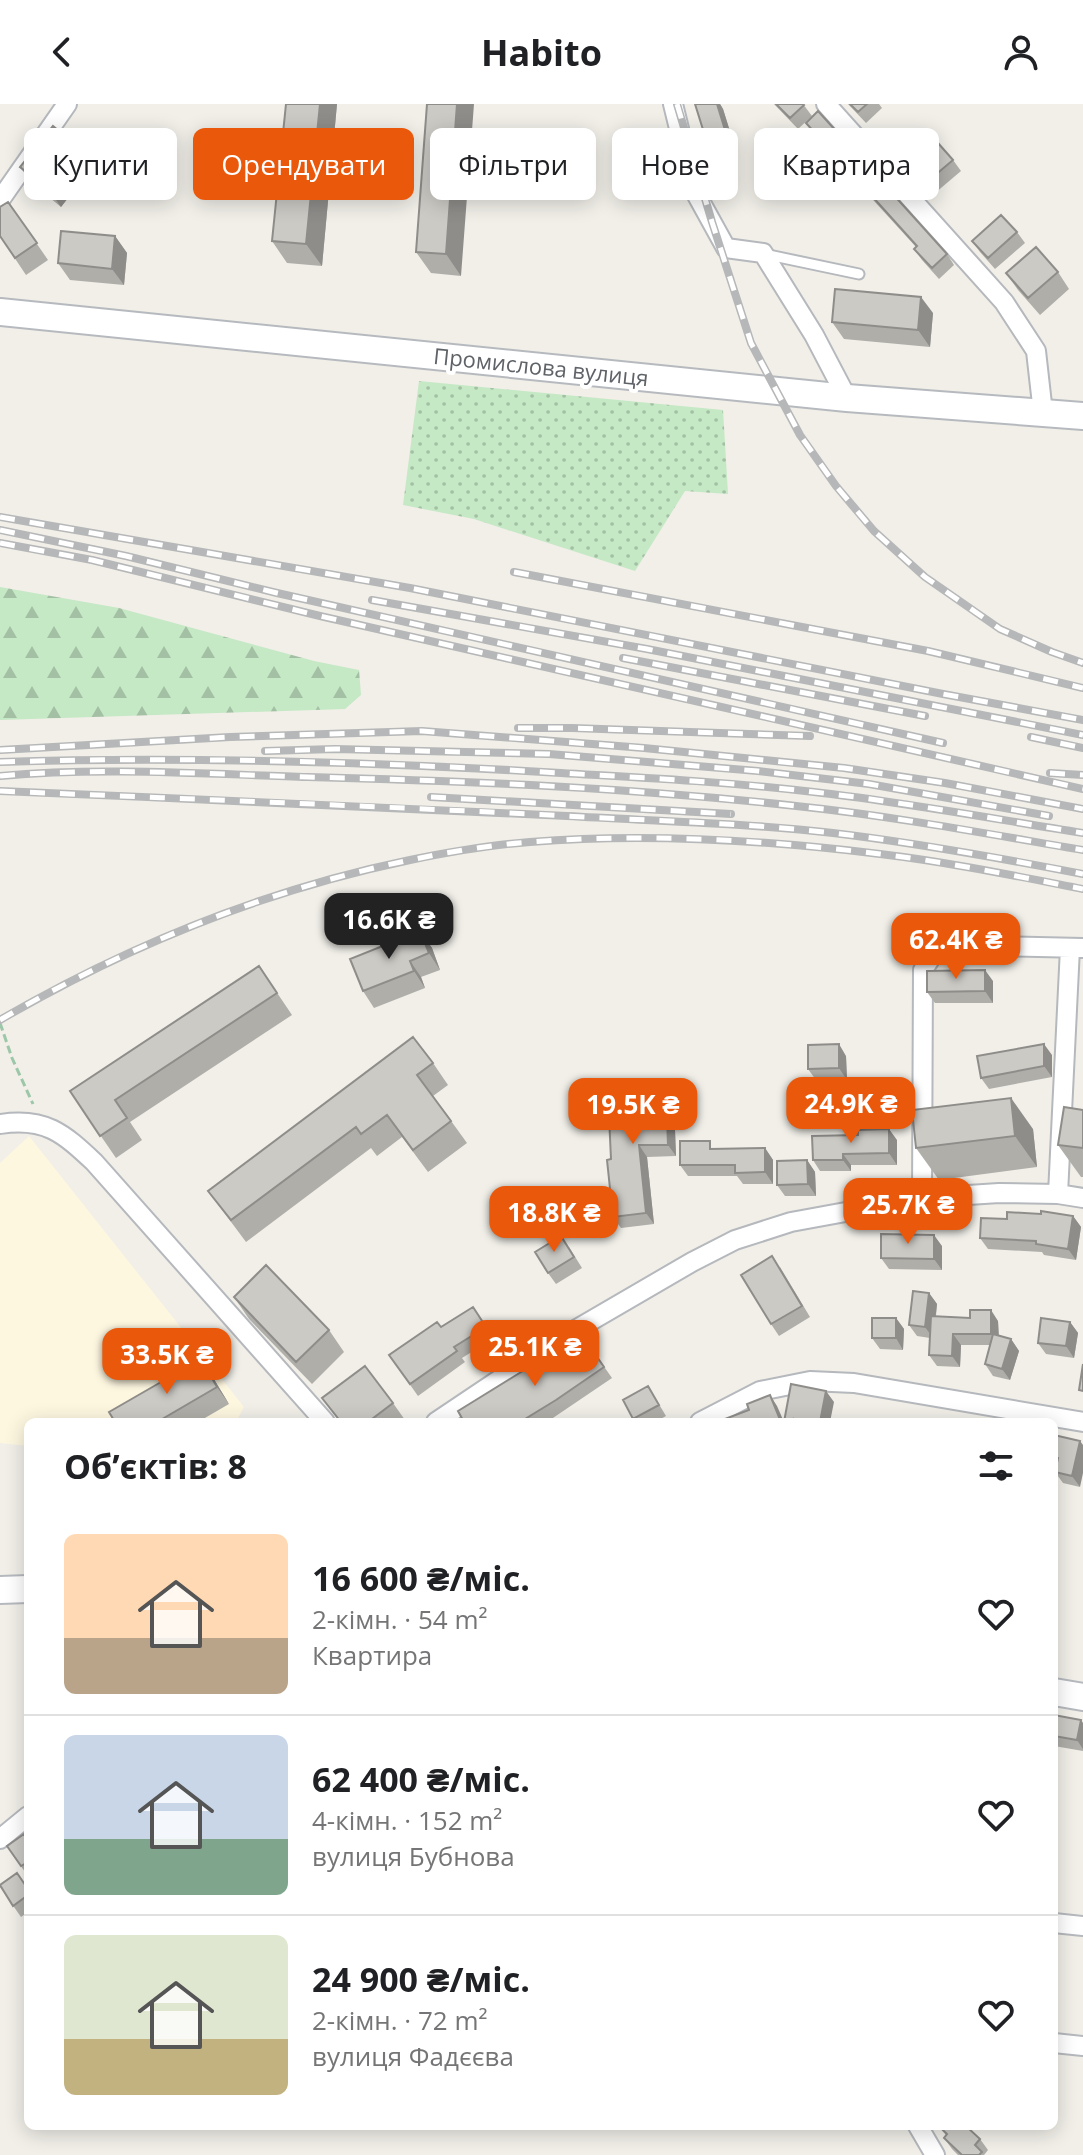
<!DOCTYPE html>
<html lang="uk">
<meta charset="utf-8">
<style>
:root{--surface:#fff;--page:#f2f2f2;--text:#202124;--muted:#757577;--line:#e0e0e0;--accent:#ea580c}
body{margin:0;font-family:"Open Sans",sans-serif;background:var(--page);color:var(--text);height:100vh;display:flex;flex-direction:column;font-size:30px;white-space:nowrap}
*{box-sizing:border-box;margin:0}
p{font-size:26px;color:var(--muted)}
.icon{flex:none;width:44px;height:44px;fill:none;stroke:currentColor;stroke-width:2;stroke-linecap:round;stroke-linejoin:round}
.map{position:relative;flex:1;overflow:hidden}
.side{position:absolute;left:24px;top:1314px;width:1034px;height:712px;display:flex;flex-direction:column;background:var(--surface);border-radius:12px;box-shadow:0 4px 20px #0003}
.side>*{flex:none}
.guide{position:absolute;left:24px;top:24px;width:1036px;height:72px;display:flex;gap:16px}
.price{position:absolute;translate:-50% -68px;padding:0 18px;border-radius:16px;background:var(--accent);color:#fff;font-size:26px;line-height:52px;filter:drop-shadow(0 2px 4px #0008)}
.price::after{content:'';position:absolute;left:50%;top:48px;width:24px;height:18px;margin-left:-12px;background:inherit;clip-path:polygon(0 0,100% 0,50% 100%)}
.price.current{background:#222;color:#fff}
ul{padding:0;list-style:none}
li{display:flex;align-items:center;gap:24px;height:200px;padding:0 40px}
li+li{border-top:2px solid var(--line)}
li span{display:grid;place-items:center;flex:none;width:224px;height:160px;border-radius:12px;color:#555}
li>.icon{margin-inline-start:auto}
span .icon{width:96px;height:96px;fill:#fffc;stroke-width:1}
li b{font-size:34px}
h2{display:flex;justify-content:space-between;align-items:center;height:96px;padding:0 40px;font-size:34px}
.pill{padding:0 28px;border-radius:12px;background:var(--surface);box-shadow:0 4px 20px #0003;font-size:28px;line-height:72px}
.pill.current{background:var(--accent);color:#fff}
header{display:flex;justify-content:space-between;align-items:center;height:104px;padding:0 40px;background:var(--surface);font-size:36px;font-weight:700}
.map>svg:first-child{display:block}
.commercial{fill:#fef7e0}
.forest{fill:url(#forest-firs)}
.garden{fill:url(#garden-dots)}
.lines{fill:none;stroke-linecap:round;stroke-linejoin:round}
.service-casing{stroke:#b5b8bc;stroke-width:13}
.minor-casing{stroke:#b5b8bc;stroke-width:22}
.secondary-casing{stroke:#b6babf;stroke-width:30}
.path{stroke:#9cc7a9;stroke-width:3;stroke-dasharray:8 4;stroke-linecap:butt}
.service{stroke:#fff;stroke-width:9}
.minor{stroke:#fff;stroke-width:18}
.secondary{stroke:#fff;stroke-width:26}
.rail-casing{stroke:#b6b7b8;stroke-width:8}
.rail{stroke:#fff;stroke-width:5;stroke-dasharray:15;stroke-linecap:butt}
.wall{fill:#afaea9}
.shaded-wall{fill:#8f8d8a}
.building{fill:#cccac5;stroke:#8f8d8a;stroke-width:2}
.labels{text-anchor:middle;stroke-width:8;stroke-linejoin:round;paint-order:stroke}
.street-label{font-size:22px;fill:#5f6368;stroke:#fff}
</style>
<header><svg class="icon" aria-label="back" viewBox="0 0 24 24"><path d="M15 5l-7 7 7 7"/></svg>Habito<svg class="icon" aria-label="person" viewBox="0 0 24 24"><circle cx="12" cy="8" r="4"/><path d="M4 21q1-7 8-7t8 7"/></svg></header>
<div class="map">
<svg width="1083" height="2051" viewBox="0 0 1083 2051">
<defs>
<pattern id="forest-firs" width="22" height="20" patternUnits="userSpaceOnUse" patternTransform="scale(2)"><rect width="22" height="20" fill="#c5e8c5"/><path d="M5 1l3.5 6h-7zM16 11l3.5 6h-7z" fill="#a3c0a4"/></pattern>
<pattern id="garden-dots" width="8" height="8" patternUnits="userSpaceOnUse" patternTransform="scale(2)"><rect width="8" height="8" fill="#c5e8c5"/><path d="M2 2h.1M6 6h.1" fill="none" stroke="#a3c0a4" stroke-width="1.8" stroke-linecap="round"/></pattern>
</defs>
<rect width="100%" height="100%" fill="#f1efe8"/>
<path class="commercial" d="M29,1032L244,1303L236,1318H28V1342L0,1339V1059Z"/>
<path class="forest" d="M0,483L119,504L314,557L359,566L361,591L345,605L0,616Z"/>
<path class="garden" d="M419,277L723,306L728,390L685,387L635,467L474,415L403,401Z"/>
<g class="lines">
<defs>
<path id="service" d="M764,150L859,170"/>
<path id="minor" d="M673,0L694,86L726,144L763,149L814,231L847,294
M826,0L1004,198L1036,247L1043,309
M0,96L67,0
M0,1020C45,1013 63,1029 94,1058L325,1318
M1058,1090L1070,844
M922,1094L923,866L939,841L1083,844
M436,1318L558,1236L692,1158L735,1136L791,1118L922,1094L999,1089L1058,1090L1083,1094
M700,1318L760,1287L810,1277L854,1279L1083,1318
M0,1735L28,1712
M1054,1819L1083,1822
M1054,1939L1083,1942
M918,2022L935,2051"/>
<path id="secondary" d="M0,208L847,294L1083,312
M0,1486L28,1485
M1054,1588L1083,1593"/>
</defs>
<use href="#service" class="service-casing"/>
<use href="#minor" class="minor-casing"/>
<use href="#secondary" class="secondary-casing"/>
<path class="path" d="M0,919L12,954L33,1000"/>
<use href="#service" class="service"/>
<use href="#minor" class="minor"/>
<use href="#secondary" class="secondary"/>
<defs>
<path id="rail" d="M677,0L712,118L751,239L800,331L836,382L874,427L925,473L1000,525L1052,548L1083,559
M0,413L410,484L943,590L1083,616
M0,426L126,452L277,489L943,639
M0,439L92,456L320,512L1083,685
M514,468L928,547L1083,584
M372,496L647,545L1083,631
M623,554L925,612
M518,624H572L810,632
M1031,633L1083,644
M0,646L230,633L422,627L644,644L844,664L945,679L1083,705
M265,647L335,645L549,650L758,667L869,680L1049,712
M0,658C187,652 375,658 561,669C646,674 731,678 814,688C904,698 994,715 1083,729
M1050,669L1083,671
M0,672C102,663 205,670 308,673C471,677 634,684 796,702C893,712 988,730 1083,746
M0,687C189,695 378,702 567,712C656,717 745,719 833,729C917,739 1000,754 1083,770
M431,693L731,710
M0,916C127,842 265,786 410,756C449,748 489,741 530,738C646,729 765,736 880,750C948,758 1016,772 1083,785"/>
</defs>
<use href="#rail" class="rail-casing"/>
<use href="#rail" class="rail"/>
</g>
<path class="wall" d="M286,0H337L322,162L287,159L272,137Z
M427,0L461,172L431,169L416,148Z
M695,0H720L723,5L733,37L713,43L705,32Z
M774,0H803L812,12L798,25Z
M848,0H879L882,4L866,19Z
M806,19L947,150L954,161L939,175L922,156L914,145L916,143L813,30Z
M82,46L93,62L61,103L32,79L20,63Z
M953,56L961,67L928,95L913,79L905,67Z
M8,98L48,156L26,171L0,132Z
M1017,128L1025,139L995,165L980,148L972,137Z
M115,132L127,149L124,181L70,176L58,159Z
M1058,168L1069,185L1040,211L1018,186L1006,169Z
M933,209L930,243L844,235L832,218Z
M420,827L432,844L440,866L421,873L425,884L374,904L363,887Z
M259,862L292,911L130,1018L142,1036L116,1054L70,987Z
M993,877V899H935L927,888Z
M1052,951V973L989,985L981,974Z
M846,952L847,976H816L808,965Z
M433,959L448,981L433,992L467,1039L428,1068L402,1033L377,1052L371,1044L246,1138L208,1087Z
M674,1000L676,1052L647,1053L654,1120L621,1124L613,1113L611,1055Z
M1083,1006V1073H1081L1058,1041Z
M1033,1025L1037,1063L939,1076L916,1044Z
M897,1036V1061H851V1067H820L813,1056Z
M765,1044L773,1056V1080H743L737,1072H688L680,1061L716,1045Z
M807,1056L815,1068L816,1092H785L777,1081Z
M1073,1112L1081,1123L1076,1156L1044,1151L1042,1148L988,1145L980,1134L1007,1115Z
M942,1142V1166L889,1165L881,1154Z
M569,1143L582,1164L556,1180L548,1169Z
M780,1163L810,1213L779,1232L771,1220Z
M929,1189L937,1200L936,1212L998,1217L999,1232L1011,1235L1019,1247L1010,1276L993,1272L985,1260L990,1241H961L960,1263L937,1262L929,1251L930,1234L917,1232L909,1221Z
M234,1193L329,1226L344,1248L312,1280L249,1215Z
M473,1203L494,1234L462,1254L465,1258L418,1292L389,1251L441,1223Z
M896,1214L904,1225L903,1246L880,1245L872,1234Z
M1070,1218L1078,1229L1074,1254L1046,1250L1038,1239Z
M584,1234L612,1274L547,1318H464Z
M201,1255L212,1272L229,1300L198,1318H115Z
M648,1282L666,1312L655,1318H635L623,1296Z
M322,1294L393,1299L405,1316L402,1318H340Z
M1054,1331L1080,1383L1063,1379L1055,1368L1056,1363H1054Z
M1054,1611L1083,1619V1647L1054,1642Z
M28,1735V1772L15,1754Z
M0,1783L28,1785V1808L21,1813Z
M938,2022H966L980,2035L988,2046L984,2051H958L952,2045L944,2034L946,2031Z"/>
<path class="shaded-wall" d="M320,0H337L322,162L306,140Z
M457,0H474L461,172L446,150Z
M717,0H720L723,5L733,37L725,26Z
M82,46L93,62L61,103L49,86Z
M115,132L127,149L124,181L112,165Z
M921,193L933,209L930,243L918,226Z
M420,827L432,844L440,866L429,849Z
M410,857L421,873L425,884L414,867Z
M985,866L993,877V899L985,887Z
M839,940L846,952L847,976L839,964Z
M1044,940L1052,951V973L1044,962Z
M666,988L674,1000L676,1052L668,1041Z
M1011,994L1033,1025L1037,1063L1015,1032Z
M889,1025L897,1036V1061L889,1049Z
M639,1041L647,1053L654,1120L646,1109Z
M765,1044L773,1056V1080L765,1068Z
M843,1050L851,1061V1067L843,1056Z
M807,1056L815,1068L816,1092L808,1080Z
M1073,1112L1081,1123L1076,1156L1068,1145Z
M934,1131L942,1142V1166L934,1155Z
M929,1189L937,1200L933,1234L925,1223Z
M991,1206L998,1217L999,1241L991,1230Z
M896,1214L904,1225L903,1246L896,1234Z
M1070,1218L1078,1229L1074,1254L1066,1242Z
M953,1230L961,1241L960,1263L952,1252Z
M1011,1235L1019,1247L1010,1276L1002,1265Z
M201,1255L212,1272L229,1300L217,1283Z
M826,1287L834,1298L830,1318H820Z
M770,1291L777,1302L784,1318H781Z
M1080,1337L1083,1341V1369L1080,1383L1072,1372Z
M1081,1616L1083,1619V1645L1077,1636Z"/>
<path class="building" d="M286,0H320L306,140L272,137Z
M427,0H457L446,150L416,148Z
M695,0H717L725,26L705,32Z
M776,0H803L804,1L790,14Z
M850,0H867L858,8Z
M818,7L947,150L932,164L914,145L917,142L806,19Z
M53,22L82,46L49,86L20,63Z
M938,39L953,56L920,84L905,67Z
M8,98L37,139L15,154L0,132V103Z
M1001,111L1017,128L988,154L972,137Z
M61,127L115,132L112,165L58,159Z
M1036,143L1058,168L1028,194L1006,169Z
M835,185L921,193L918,226L832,218Z
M420,827L429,849L410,857L414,867L363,887L350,855Z
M259,862L277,889L115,996L127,1014L100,1032L70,987Z
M985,866V887L927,888V867Z
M413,933L433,959L417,971L451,1017L413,1046L387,1011L361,1030L356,1023L231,1116L208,1087Z
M839,940V964L808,965V941Z
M1044,940V962L981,974L977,952Z
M666,988L668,1041H639L646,1109L613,1113L607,1056L611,1055L608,991Z
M1011,994L1015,1032L916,1044L912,1006Z
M1064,1003L1083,1006V1044L1058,1041Z
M889,1025V1049L843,1050V1056H813L812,1032L858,1031V1026Z
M680,1037H710V1045L765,1044V1068L735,1069V1061H680Z
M807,1056L808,1080L777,1081V1057Z
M1041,1107L1073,1112L1068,1145L1036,1140V1137L980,1134L981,1114L1007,1115V1108L1041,1110Z
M881,1130L934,1131V1155L881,1154Z
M561,1132L574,1153L548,1169L535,1148Z
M772,1152L802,1202L771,1220L741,1171Z
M266,1161L329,1226L296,1258L234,1193Z
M913,1187L929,1189L925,1223L909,1221Z
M473,1203L486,1223L454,1243L457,1247L410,1280L389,1251L437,1218L441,1223Z
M970,1206H991V1230H953L952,1252L929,1251L931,1212L970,1214Z
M872,1214H896V1234H872Z
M1041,1214L1070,1218L1066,1242L1038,1239Z
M993,1230L1011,1235L1002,1265L985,1260Z
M584,1234L604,1263L556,1296L520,1318H464L458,1307L526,1265L530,1271Z
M201,1255L217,1283L157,1318H115L109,1308Z
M1083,1260V1287L1079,1286Z
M365,1262L393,1299L368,1318H341L322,1294Z
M791,1280L826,1287L820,1318L809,1317L808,1318H793V1315L784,1318Z
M648,1282L659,1301L633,1315L623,1296Z
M770,1291L781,1318H717L749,1306L747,1300Z
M1054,1331L1080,1337L1072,1372L1055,1368L1058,1354L1054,1353Z
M1054,1611L1081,1616L1077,1636L1054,1632Z
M24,1730L28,1735V1758L21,1762L7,1742Z
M17,1769L28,1785V1791L13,1802L0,1781Z
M939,2022H966L980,2035L975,2041L982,2048L979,2051H962L944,2034L947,2030Z"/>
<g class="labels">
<g class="street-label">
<text transform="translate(541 263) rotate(6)" y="8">Промислова вулиця</text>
</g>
</g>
</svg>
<b class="price current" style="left:389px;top:857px">16.6K ₴</b>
<b class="price" style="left:956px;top:877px">62.4K ₴</b>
<b class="price" style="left:851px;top:1041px">24.9K ₴</b>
<b class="price" style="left:633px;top:1042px">19.5K ₴</b>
<b class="price" style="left:908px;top:1142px">25.7K ₴</b>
<b class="price" style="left:554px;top:1150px">18.8K ₴</b>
<b class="price" style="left:535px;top:1284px">25.1K ₴</b>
<b class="price" style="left:167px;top:1292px">33.5K ₴</b>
<div class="guide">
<a class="pill">Купити</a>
<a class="pill current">Орендувати</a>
<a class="pill">Фільтри</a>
<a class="pill">Нове</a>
<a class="pill">Квартира</a>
</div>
<section class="side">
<h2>Об’єктів: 8<svg class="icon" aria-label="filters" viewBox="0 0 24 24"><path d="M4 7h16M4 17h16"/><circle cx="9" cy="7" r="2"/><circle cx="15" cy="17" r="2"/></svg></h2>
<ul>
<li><span style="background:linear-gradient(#ffd9b3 65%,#b9a48a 0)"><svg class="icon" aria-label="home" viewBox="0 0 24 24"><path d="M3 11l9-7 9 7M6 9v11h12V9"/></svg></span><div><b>16 600 ₴/міс.</b><p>2-кімн. · 54 m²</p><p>Квартира</p></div><svg class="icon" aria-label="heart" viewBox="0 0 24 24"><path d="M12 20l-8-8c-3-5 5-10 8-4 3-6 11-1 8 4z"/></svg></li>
<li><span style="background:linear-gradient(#c9d6e8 65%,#7fa58c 0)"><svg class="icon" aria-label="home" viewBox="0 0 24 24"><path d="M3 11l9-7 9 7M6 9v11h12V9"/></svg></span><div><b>62 400 ₴/міс.</b><p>4-кімн. · 152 m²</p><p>вулиця Бубнова</p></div><svg class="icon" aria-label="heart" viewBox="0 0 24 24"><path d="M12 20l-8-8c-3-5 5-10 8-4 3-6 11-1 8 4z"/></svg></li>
<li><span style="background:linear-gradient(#dfe7d0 65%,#c2b280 0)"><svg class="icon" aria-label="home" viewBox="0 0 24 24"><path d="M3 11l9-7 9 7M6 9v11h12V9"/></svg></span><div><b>24 900 ₴/міс.</b><p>2-кімн. · 72 m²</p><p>вулиця Фадєєва</p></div><svg class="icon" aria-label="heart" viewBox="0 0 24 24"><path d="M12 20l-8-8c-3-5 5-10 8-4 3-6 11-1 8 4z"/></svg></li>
</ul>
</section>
</div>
